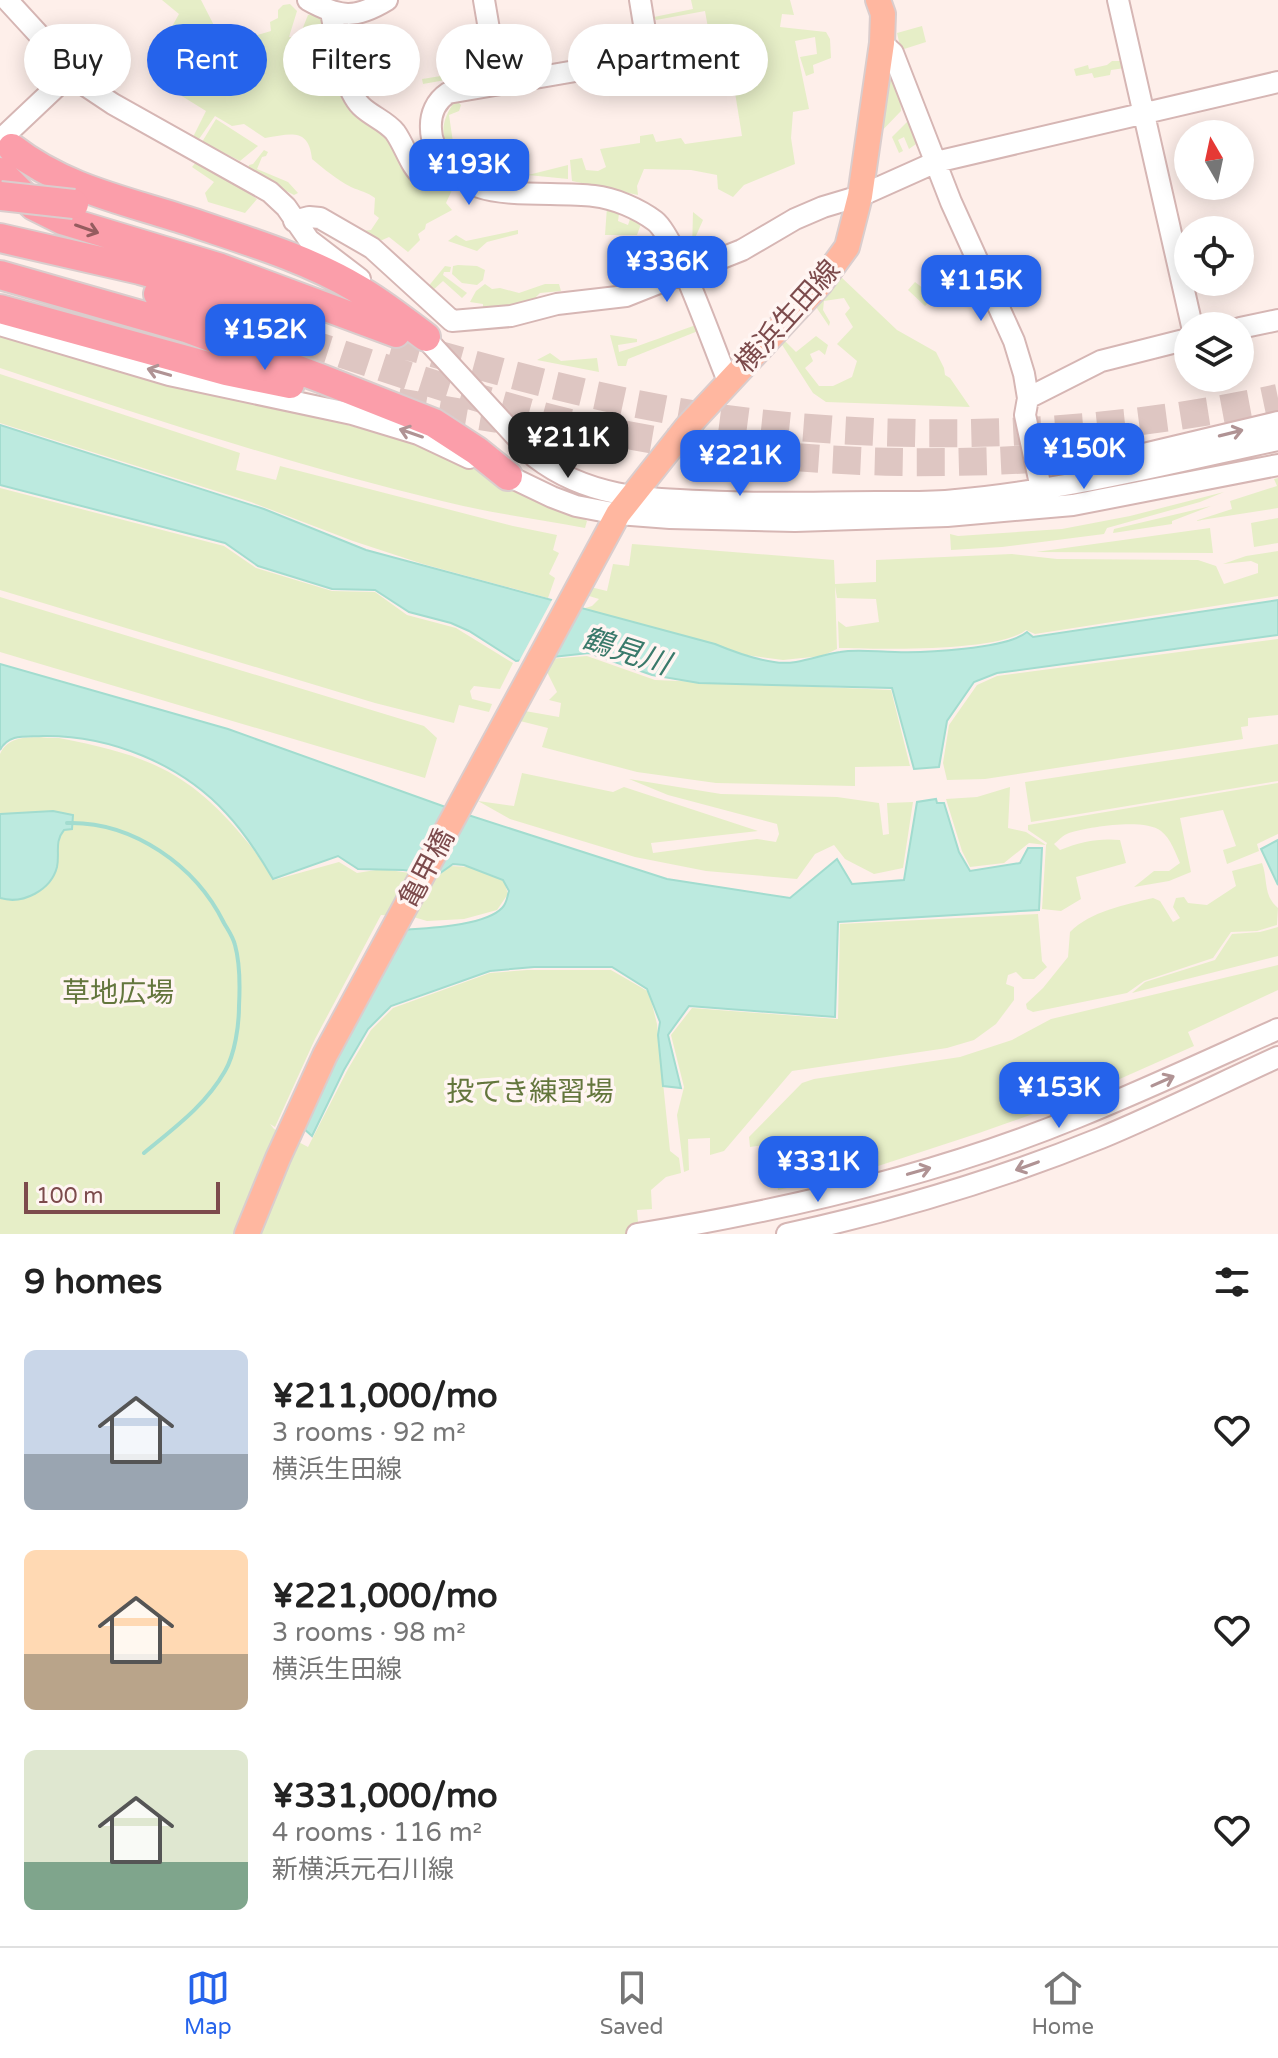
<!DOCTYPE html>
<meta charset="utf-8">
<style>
:root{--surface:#fff;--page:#f2f2f2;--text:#222;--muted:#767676;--line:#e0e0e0;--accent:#2563eb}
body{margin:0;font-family:"Varela Round","Noto Sans JP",sans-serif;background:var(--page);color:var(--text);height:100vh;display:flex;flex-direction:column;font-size:30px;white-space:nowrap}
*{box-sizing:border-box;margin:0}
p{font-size:26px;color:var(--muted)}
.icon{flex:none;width:44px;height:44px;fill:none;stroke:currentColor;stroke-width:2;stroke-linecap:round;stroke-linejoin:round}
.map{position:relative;height:1234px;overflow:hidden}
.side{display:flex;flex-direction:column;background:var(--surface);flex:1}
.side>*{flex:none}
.hud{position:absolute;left:24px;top:24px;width:800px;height:72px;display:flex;gap:16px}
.needle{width:52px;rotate:351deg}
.controls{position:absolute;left:1174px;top:120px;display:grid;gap:16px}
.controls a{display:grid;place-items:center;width:80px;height:80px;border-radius:50%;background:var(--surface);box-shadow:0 4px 20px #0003;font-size:40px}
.scale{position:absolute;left:24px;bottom:20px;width:196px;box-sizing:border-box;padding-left:8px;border:4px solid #7c4b4c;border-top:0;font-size:22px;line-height:28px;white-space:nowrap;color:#7c4b4c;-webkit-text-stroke:6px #fff5f2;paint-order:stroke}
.price{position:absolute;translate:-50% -68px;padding:0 18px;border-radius:16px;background:var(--accent);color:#fff;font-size:26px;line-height:52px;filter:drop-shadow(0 2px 4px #0008)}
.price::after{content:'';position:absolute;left:50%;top:48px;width:24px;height:18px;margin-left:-12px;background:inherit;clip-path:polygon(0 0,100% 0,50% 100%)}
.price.current{background:#222;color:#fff}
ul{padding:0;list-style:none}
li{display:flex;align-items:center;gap:24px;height:200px;padding:0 24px}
li span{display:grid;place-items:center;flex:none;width:224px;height:160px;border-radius:12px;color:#555}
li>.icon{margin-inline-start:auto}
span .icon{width:96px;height:96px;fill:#fffc;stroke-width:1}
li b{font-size:34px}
h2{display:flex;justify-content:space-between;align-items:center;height:96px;padding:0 24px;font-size:34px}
.tag{padding:0 28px;border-radius:36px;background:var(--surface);box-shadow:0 4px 20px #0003;font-size:28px;line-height:72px}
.tag.current{background:var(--accent);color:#fff}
.tabs{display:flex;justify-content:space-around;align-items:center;height:112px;border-top:2px solid var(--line);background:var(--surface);font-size:22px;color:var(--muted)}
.tabs a{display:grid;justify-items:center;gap:4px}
.tabs .current{color:var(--accent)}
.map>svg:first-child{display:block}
.green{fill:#e6eec7}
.water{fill:#bceadf;stroke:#a2dccf;stroke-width:2}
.pier{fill:#feefea}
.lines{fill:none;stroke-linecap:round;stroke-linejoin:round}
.stream{stroke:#a2dccf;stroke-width:4}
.highway-tunnel{stroke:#dec6c2;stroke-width:28;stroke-dasharray:28 14;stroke-linecap:butt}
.minor-casing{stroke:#d6b6b4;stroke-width:24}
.major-casing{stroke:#dacdcd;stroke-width:28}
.highway-casing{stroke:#dacdcd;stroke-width:32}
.minor{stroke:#fff;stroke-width:20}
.major{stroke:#ffb7a0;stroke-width:24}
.highway{stroke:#fb9eaa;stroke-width:28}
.highway-bridge-casing{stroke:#dacdcd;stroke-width:32;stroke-linecap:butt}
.highway-bridge{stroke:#fb9eaa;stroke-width:28}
.oneway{stroke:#955c5f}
.oneway2{stroke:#b09394}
.labels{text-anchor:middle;stroke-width:7;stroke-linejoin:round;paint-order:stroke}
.street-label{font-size:28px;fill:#7c4b4c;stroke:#fff5f2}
.park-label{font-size:28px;fill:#63763c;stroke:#fff5f2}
.water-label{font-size:30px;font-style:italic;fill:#3a7a6b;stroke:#fff5f2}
</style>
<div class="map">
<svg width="1278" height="1234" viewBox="0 0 1278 1234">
<rect width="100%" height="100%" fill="#feefea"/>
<path class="green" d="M162,0H201L224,45L271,31L270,22L278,18V10L283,5L290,4L297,11L289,37L330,42L356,106L452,190L446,203L452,210L426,224L425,229L418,234L420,240L408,252L389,237L380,241L385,246L381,251L360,231L371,230L379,218L374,214L375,198C367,192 360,191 351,187C336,179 324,169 312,159C309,127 290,134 265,138L244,124L232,126L215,116L199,139L193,137L206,111L151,77L157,67L155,57L179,14Z
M691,0H790L794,15L782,14L780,27L826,32L830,39L831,58L813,65L814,73L806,76L800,57L817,54L815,37L795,41L809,109L793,112L791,138L795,164L744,185L733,197L718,189L717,175L691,170L644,169L637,186L638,195L572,181L570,160L582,158L586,170L598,171L606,167L600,149L640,143V136L653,134L656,142L681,138L685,144L742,136L727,43L711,45L705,11L656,20L654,17L693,9Z
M317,13L327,23L331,39L300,35L308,15Z
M922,26L926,42L901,50L897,33Z
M889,61L900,96L901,111L875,138Z
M1112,61H1124L1125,68L1111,70L1110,75L1094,78L1092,73L1076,76L1074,69L1088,65L1089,69L1107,65Z
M479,70V74L423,84L422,79Z
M456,100L461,105L459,111L449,115L454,149H463L466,154L468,169C441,149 435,127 456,100Z
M216,119L258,146L240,161L202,142Z
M908,121L916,144L909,149L904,137L898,140L903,151L899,153L892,137Z
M264,150L268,152L266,156L262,157L257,169L288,182L298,193L294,195L248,171L249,165L253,164Z
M197,161L257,199L245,213L208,202L205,193L214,182L192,167Z
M568,165V179L528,175Z
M607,207L619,214L618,221L628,225L630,219L641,224L637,235H605Z
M693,212L703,220L695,238L700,241L698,246L712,253L718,246L753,240L693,264L688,254L692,250Z
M518,230V234L487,242L477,251L448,241L456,235L466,241Z
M458,265L477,266L485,270L483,280L477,285L462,283L452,274L453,266Z
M445,266L451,267L450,272H444L443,275L467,293L462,298L443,281L431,292L427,288Z
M840,276L897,330L936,352L944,368L945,375L950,378L970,407L826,402L813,393L779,340L783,339L796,352L816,336L828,345L825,355L819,350L810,354L813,361L805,368L819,386H833L852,377L857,361L837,344L853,327L845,314L850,308L844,298L824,301L823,310L830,322L829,326L814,304Z
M955,280L959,290L940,298L931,306L928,303L925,306L908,290L915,282L928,292Z
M485,284L492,289L500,288L519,293L545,284H559L561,291L540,293L536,297L564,296L483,313V304L470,302L476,291Z
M696,325L698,331L628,359L626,366H618L610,335L637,339V342L618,345L619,352C646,344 669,334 696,325Z
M0,332L407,441L450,456L565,506L587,521L585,528C538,519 489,513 442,501C293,465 145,417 0,368Z
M550,353L561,361L597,358L599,372L537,360Z
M0,374L240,453L236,470L276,480L280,466L513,526L557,535L553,550L559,553L549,574L555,578L548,598L423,564L353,541L251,502L0,423Z
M1278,478V508L1195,521L1232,509L1230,501L1277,486L1274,479Z
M0,488L224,546L256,568L332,591L375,592L407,615L456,628L513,663L500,689L474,686L470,691L472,699L492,704L489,712L459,705L454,723L375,703L0,590Z
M1224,492L1200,502L1107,528L1104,534L1002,547L951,550L950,534L958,536L1062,529L1130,516Z
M1211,506L1172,521V524L1113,533L1114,529Z
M1278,518V543L1254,547L1251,523Z
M1210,528L1213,553L1036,552Z
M632,544L834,560L835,584L876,582V560L1012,554L1057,559L1198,560L1216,566L1224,584L1258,573V564L1251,561L1223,564L1246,556L1278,551V596L1035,634L1026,630C998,652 878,649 839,648L838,621L846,627L879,622L876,599L837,598L835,586L837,649L822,656L783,660L739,654L715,644L582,609L592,606L599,599L579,593L582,585L607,591L613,564L629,566Z
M0,597L424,726L437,738L425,778L0,652Z
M1278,639V715L1248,718V726L1241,727L1243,739L985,779L947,780L943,763L949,725L977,685L997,676Z
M587,656L655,680L891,690L910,766L855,767V786L716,783L637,772L542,747L548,728L520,721L525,711L559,717L561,703L549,700L557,692L546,670L548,659Z
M59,738C148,755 191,772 249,844C258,855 265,868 274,880L339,862L357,873L382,869L437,877L450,866L470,867L503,878L508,894L497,910L464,919L427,921L410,916L381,915L315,1039L275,1127L270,1124L274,1129L308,1147L348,1069L371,1030L393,1008L490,973L527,970H611L649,992L657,1024L670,1151L679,1158L681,1173L666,1177L651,1190L652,1209L637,1210L639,1234H0V754C10,732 37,738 59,738Z
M1278,744V781L1031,822L1025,782Z
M522,773L613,792L624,787L758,831L651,843L653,853L757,839L776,842L779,834L777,824L668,795L629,779L721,794L837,797L879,803L883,835L889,834L887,803L913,802L903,868L874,874L845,859L834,845L815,854L797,879L706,871L635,857L510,819L478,801L514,806Z
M1278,783V834L1257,844L1259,851L1227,864L1223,850L1236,846L1223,810L1180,818L1191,872L1169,881L1134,887L1154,871H1169L1180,863C1175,852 1171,839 1161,831C1144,818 1089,827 1069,833C1063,835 1059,840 1054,844L1060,850C1080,842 1098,838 1120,840L1126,863L1076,877L1081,899L1061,911L1042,909L1046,845L1029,843L1004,863L970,867L962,851L946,799L977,797L1010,787L1008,828L1026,832L1046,845L1047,843L1028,830V825Z
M1262,863C1268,879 1263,896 1278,908L1277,925L1257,931L1231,932L1213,958L1144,981L1127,993L1033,1012L1027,1009L1026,1004L1043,988L1068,957L1070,932C1091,911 1125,905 1153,898L1160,901L1173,922L1180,918L1173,907L1176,898L1184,897L1188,903L1207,905L1236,886L1232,871Z
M1038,914L1042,961L1047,967L1034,979H1023L1016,972L1008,975L1006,984L1014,987V1000L996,1024L974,1040L947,1048L792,1071L724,1151L710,1155V1138L688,1139L689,1170L684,1172L677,1115L684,1087L671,1035L692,1008L838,1019L840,924Z
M1278,927V956L1132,993L1145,982L1215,960L1232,934L1260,932Z
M1278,965V990L1188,1032L1194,1046L1070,1101L979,1133L875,1167L851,1159L844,1142L820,1149L823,1165L797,1173L801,1185L778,1190L769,1147L764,1145L750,1147L749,1137L802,1083L814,1079L960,1057L1012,1040L1051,1019Z"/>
<path class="water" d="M0,425L264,509L366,550L715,644C734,652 753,659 774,662C797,666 818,655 840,652C857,649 878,652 895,652C923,653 1007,649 1027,632L1033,637L1278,600V635L997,673L974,682L947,721L939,767L914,769L892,688L699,683L652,675L589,653L516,661L469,631L451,623L409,612L375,590L332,589L258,566L225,543L0,485Z
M0,664L228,729L465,814L667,879L790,898L837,859L852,884L904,880L917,802L936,799L937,803H944L959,852L970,871L1020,863L1028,848H1042L1039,910L838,922L835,1017L689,1006L668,1035L681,1088L663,1086L658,1035L660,1022L647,989L612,967H534L490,971L391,1006L368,1029L344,1070L312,1136L302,1127L402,930C427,928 485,926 502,908C507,903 507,897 509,891L503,880L464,865L453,864L439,874L403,870L358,869L338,856L273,879C259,855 245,833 226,813C181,764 110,735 43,736C26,737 9,733 0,750Z
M53,811L73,815L72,829L64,830C54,842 60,853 57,867C51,890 23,905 0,898V814Z
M1278,840V885L1261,849Z"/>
<path class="pier" d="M553,598L581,605L546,662L517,665Z"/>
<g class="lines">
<path class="stream" d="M67,823C133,821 196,866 224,923C228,930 233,937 235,945C240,963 240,987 239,1006C239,1025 235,1054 225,1071C205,1106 174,1128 144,1153"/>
<path class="highway-tunnel" d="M302,341C405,374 509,412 616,433C785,466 964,470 1135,450
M393,342C496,371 599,400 705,416C894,444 1092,438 1278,398
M398,402L498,419"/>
<defs>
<path id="minor" d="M7,0L86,86L113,104L270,192L286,207L309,240L360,279
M308,0C340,18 356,19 387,0
M484,0L498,82
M640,0L648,49L646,55L639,60L448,93C436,101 430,114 431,129C431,142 437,152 445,162C455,172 465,183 479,187C507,197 561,192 594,196C614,198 639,209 655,221C676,237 715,351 728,381
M1118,0L1192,326
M331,12C336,37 343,88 361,106C371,116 386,121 395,132C411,154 417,199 452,169
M882,43L893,53L951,202L1014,341L1024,374L1028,398L1025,415L1039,479
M0,140L72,72
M294,221L309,217L320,218L372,248L452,321L511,316L557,304L626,296L742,250L795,219L823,207L860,196L936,162L1278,82
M0,325L169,375L352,414L418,434L469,458
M1240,328L1278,320
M417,329L535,457C592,501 657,499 726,502C776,504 827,502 877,502C904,502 930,503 956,500C1065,490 1171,463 1278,440
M1028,398L1101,361L1188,339
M1085,468L1278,422
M498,471L552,497L576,506L618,514L670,518L795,521L947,516L1073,505L1278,465
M637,1234C787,1210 937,1175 1078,1117C1145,1090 1211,1059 1278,1029
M787,1234C893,1211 1000,1179 1101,1138C1161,1113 1219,1084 1278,1057"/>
<path id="major" d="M247,1234L278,1158L325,1055L618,514L687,427L820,284L847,247L860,196L882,43L883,14L878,0"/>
<path id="highway" d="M12,148C66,190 128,201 191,222C247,241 305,258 356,288C381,302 403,320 426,337
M0,172L34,206L62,220L221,268L396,333
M0,238L140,270L285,311
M0,275L186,328L320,378L434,423L477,451L508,476
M158,294L302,341
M0,309L226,371L290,384"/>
</defs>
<use href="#minor" class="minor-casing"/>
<use href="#major" class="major-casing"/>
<use href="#highway" class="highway-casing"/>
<use href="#minor" class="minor"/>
<use href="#major" class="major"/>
<use href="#highway" class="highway"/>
<defs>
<path id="highway-bridge" d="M0,196L74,204"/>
</defs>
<use href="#highway-bridge" class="highway-bridge-casing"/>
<use href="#highway-bridge" class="highway-bridge"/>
</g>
<defs><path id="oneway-shaft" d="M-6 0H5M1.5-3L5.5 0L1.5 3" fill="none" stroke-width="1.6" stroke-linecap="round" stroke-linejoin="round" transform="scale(2)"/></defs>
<use class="oneway" href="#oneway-shaft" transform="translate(87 229) rotate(19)"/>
<g class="oneway2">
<use href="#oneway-shaft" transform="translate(159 372) rotate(-164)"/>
<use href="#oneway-shaft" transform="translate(411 433) rotate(-161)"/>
<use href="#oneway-shaft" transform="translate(1231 433) rotate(-14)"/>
<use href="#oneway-shaft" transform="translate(1163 1081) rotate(-24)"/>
<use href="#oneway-shaft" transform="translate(1027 1166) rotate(160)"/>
<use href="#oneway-shaft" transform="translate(919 1171) rotate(-16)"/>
</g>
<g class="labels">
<g class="street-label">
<text transform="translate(787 316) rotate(-48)" y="10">横浜生田線</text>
<text transform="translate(426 868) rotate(-62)" y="10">亀甲橋</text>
</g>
<g class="park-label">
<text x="118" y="1002">草地広場</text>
<text x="530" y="1101">投てき練習場</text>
</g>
<g class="water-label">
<text transform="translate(626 651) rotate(18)" y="10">鶴見川</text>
</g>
</g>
</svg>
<div class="controls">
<a><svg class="needle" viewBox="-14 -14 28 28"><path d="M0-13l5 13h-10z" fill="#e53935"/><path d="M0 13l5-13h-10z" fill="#767676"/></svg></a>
<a><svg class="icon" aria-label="locate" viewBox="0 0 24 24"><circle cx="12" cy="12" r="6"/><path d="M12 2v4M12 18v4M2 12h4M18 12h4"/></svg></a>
<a><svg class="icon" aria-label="layers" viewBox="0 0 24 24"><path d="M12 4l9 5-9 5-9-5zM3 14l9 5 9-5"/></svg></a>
</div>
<div class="scale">100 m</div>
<b class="price" style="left:469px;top:207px">¥193K</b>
<b class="price" style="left:667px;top:304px">¥336K</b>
<b class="price" style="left:981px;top:323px">¥115K</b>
<b class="price" style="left:265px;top:372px">¥152K</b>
<b class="price current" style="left:568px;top:480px">¥211K</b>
<b class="price" style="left:1084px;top:491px">¥150K</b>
<b class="price" style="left:740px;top:498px">¥221K</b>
<b class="price" style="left:1059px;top:1130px">¥153K</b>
<b class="price" style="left:818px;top:1204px">¥331K</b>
<div class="hud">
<a class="tag">Buy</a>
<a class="tag current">Rent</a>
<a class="tag">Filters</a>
<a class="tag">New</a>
<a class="tag">Apartment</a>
</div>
</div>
<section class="side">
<h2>9 homes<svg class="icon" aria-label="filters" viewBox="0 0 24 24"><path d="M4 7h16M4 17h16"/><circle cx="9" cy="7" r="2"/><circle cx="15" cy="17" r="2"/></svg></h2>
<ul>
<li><span style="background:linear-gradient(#c9d6e8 65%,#9aa5b1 0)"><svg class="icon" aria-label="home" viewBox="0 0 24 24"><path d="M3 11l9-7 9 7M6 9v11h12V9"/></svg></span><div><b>¥211,000/mo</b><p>3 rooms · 92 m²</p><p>横浜生田線</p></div><svg class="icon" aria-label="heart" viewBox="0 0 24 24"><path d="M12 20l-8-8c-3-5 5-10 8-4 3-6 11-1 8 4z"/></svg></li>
<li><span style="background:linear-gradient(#ffd9b3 65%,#b9a48a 0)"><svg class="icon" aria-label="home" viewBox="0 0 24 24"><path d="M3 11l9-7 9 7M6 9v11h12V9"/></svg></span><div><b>¥221,000/mo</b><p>3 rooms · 98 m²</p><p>横浜生田線</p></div><svg class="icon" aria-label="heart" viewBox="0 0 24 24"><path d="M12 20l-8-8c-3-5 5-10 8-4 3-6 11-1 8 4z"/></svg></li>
<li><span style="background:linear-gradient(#dfe7d0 70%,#7fa58c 0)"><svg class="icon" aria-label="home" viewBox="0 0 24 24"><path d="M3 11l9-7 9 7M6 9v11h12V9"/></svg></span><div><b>¥331,000/mo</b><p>4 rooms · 116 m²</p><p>新横浜元石川線</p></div><svg class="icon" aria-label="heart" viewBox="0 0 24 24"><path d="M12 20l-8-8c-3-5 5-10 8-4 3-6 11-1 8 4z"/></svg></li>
</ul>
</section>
<nav class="tabs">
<a class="current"><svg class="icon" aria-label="map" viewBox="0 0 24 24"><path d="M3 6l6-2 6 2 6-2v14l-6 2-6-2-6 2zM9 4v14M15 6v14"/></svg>Map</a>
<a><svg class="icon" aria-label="saved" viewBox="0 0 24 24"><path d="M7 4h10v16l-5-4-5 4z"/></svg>Saved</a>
<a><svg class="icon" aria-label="home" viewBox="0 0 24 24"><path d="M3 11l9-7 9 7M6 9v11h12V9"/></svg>Home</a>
</nav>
